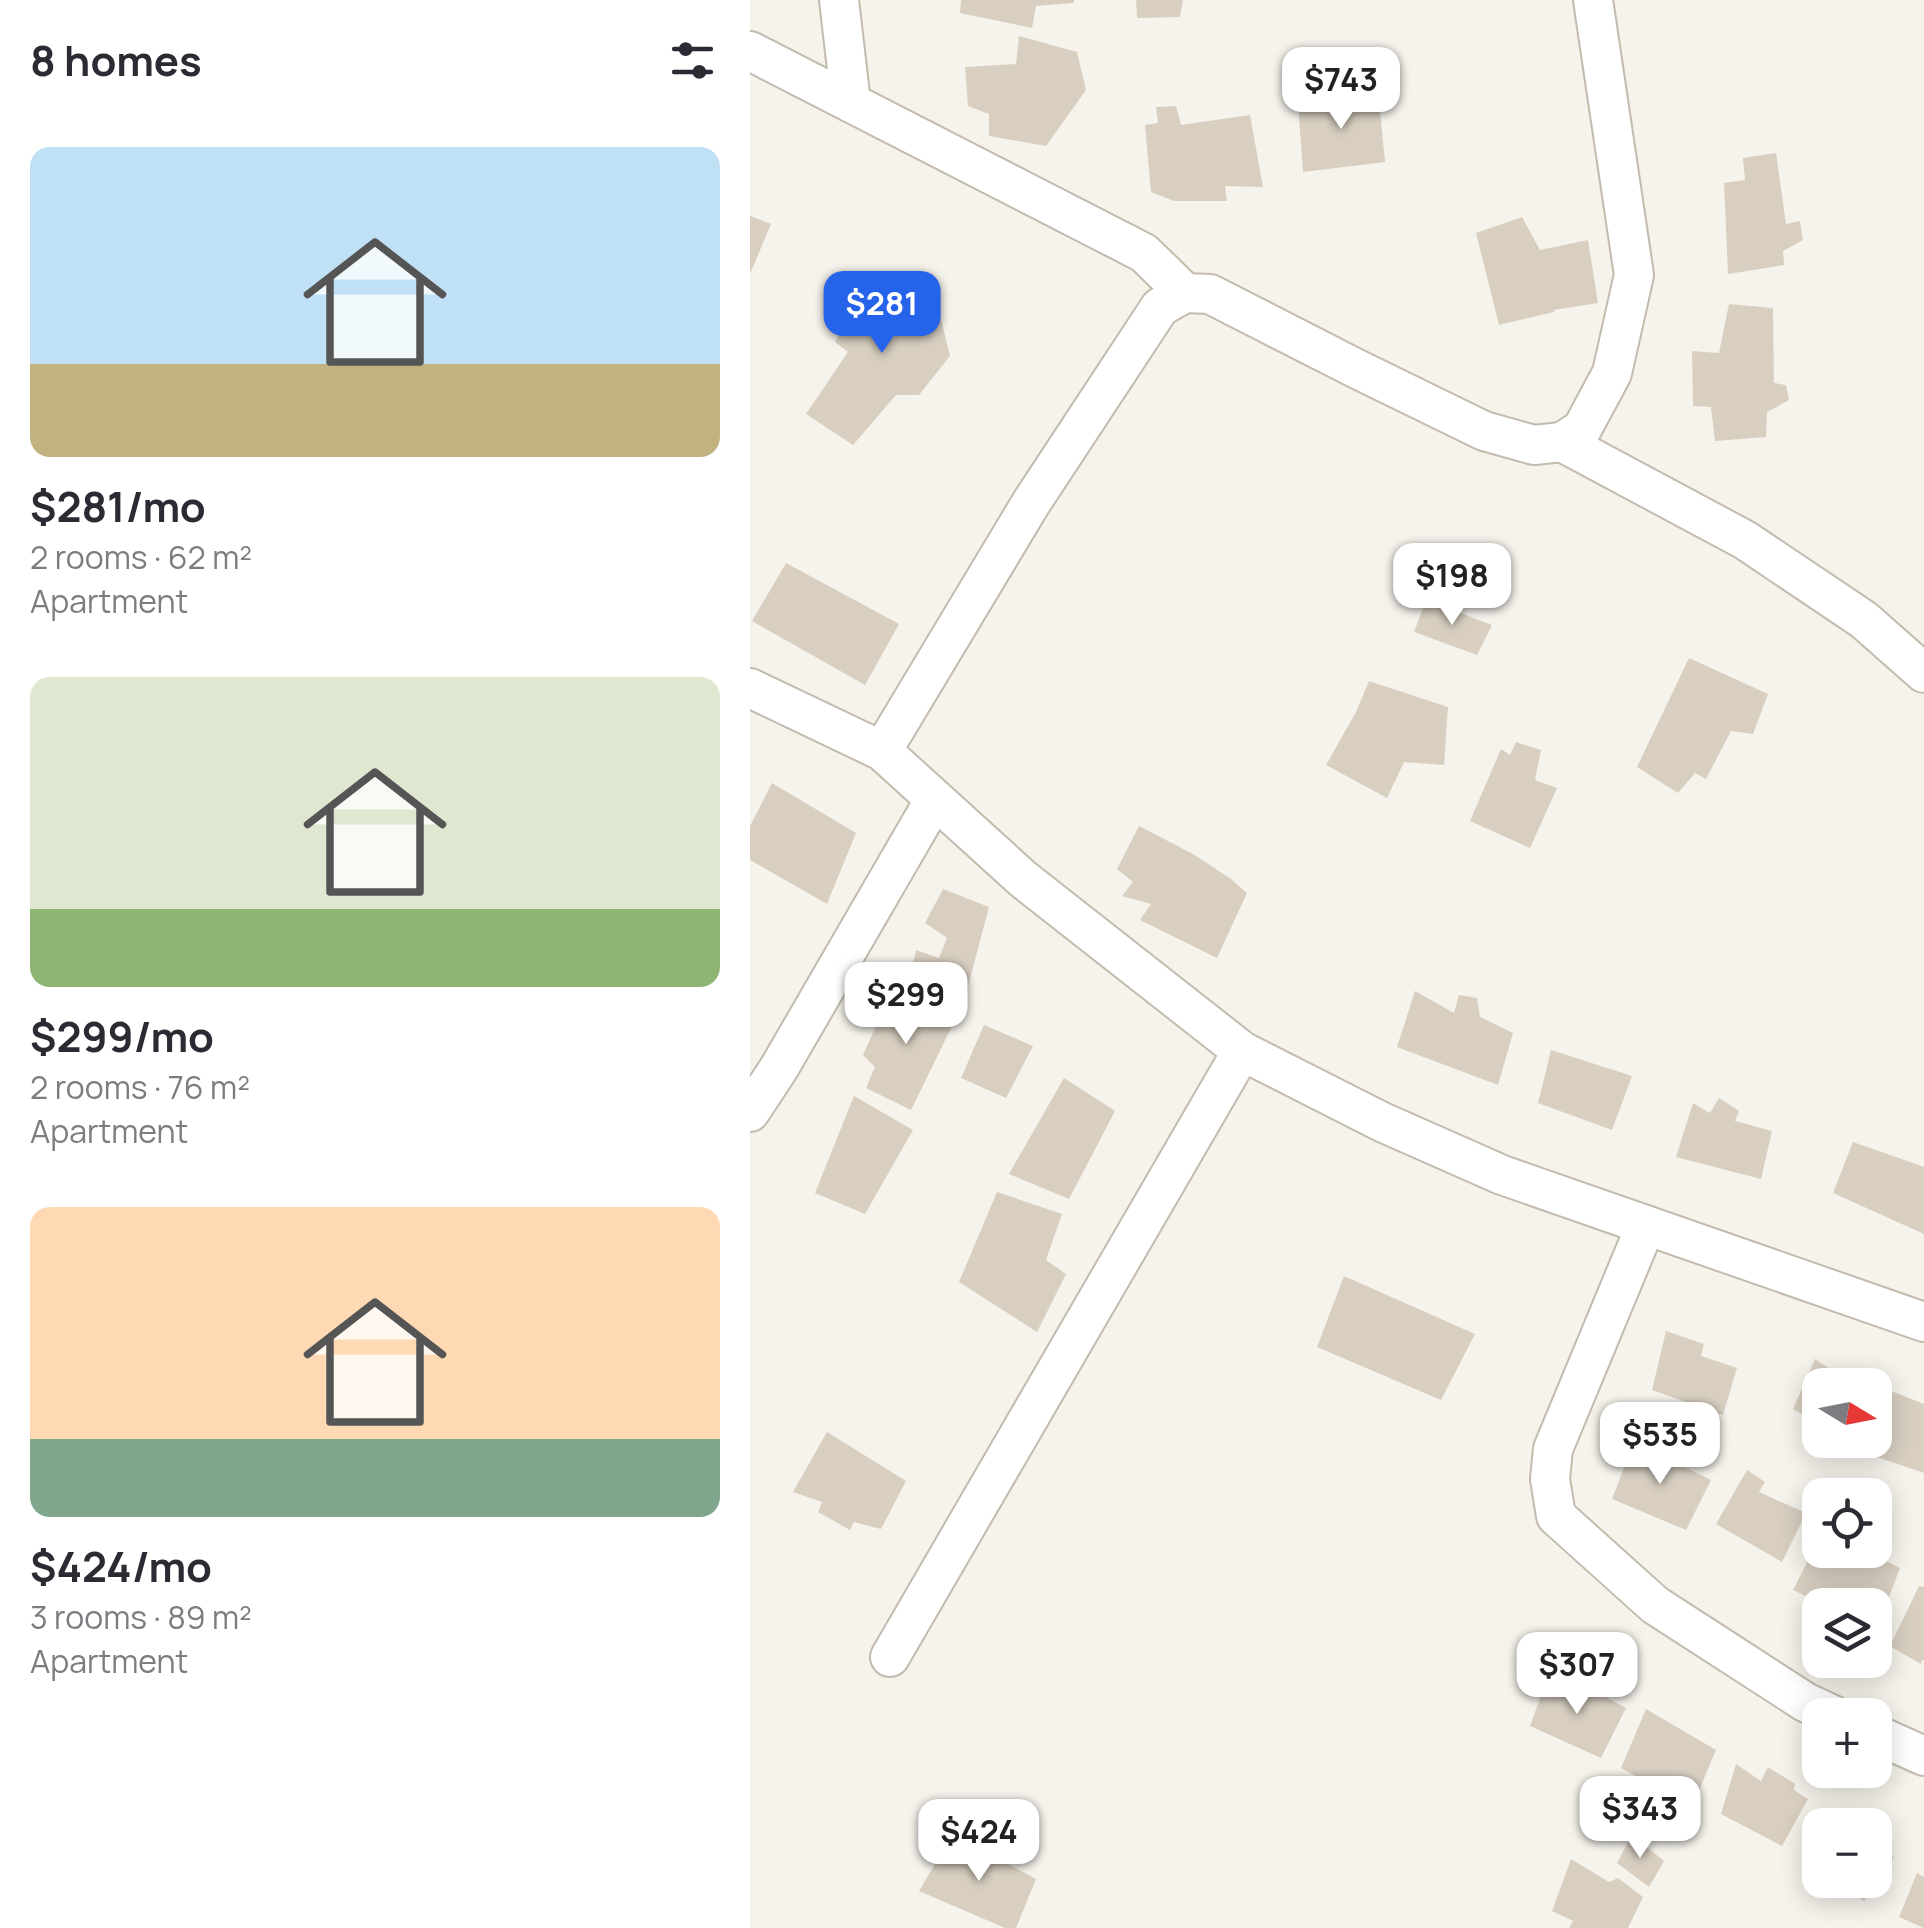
<!DOCTYPE html>
<meta charset="utf-8">
<style>
:root{--surface:#fff;--page:#f7f7f7;--text:#2b2b33;--muted:#7c7c81;--accent:#2563eb}
body{margin:0;font-family:Manrope,sans-serif;background:var(--page);color:var(--text);height:100vh;display:flex;flex-direction:column;font-size:38px;white-space:nowrap}
*{box-sizing:border-box;margin:0}
p{font-size:32px;color:var(--muted)}
.icon{flex:none;width:55px;height:55px;fill:none;stroke:currentColor;stroke-width:2;stroke-linecap:round;stroke-linejoin:round}
.map{position:relative;flex:1;overflow:hidden}
.drawer{display:flex;flex-direction:column;background:var(--surface);width:750px}
.drawer>*{flex:none}
.needle{width:65px;rotate:100deg}
.buttons{position:absolute;left:1052px;top:1368px;display:grid;gap:20px}
.buttons a{display:grid;place-items:center;width:90px;height:90px;border-radius:20px;background:var(--surface);box-shadow:0 5px 25px #0003;font-size:50px}
.price{position:absolute;translate:-50% -85px;padding:0 22px;border-radius:20px;background:#fff;color:#222;font-size:32px;line-height:65px;filter:drop-shadow(0 2px 5px #0008)}
.price::after{content:'';position:absolute;left:50%;top:60px;width:30px;height:22px;margin-left:-15px;background:inherit;clip-path:polygon(0 0,100% 0,50% 100%)}
.price.selected{background:var(--accent);color:#fff}
ul{padding:0;list-style:none}
li{display:grid;align-content:center;gap:20px;height:530px;padding:0 30px}
li span{display:grid;place-items:center;height:310px;border-radius:20px;color:#555}
li>.icon{margin-inline-start:auto}
span .icon{width:180px;height:180px;fill:#fffc;stroke-width:1}
li b{font-size:42px}
h2{display:flex;justify-content:space-between;align-items:center;height:120px;padding:0 30px;font-size:42px}
main{display:flex;flex:1;min-height:0}
.map>svg:first-child{display:block}
.building{fill:#d8cfc1}
.lines{fill:none;stroke-linecap:round;stroke-linejoin:round}
.minor-casing{stroke:#c2bbae;stroke-width:42}
.minor{stroke:#fff;stroke-width:38}
</style>
<main>
<section class="drawer">
<h2>8 homes<svg class="icon" aria-label="filters" viewBox="0 0 24 24"><path d="M4 7h16M4 17h16"/><circle cx="9" cy="7" r="2"/><circle cx="15" cy="17" r="2"/></svg></h2>
<ul>
<li><span style="background:linear-gradient(#bfe0f5 70%,#c2b280 0)"><svg class="icon" aria-label="home" viewBox="0 0 24 24"><path d="M3 11l9-7 9 7M6 9v11h12V9"/></svg></span><div><b>$281/mo</b><p>2 rooms · 62 m²</p><p>Apartment</p></div></li>
<li><span style="background:linear-gradient(#dfe7d0 75%,#8fb573 0)"><svg class="icon" aria-label="home" viewBox="0 0 24 24"><path d="M3 11l9-7 9 7M6 9v11h12V9"/></svg></span><div><b>$299/mo</b><p>2 rooms · 76 m²</p><p>Apartment</p></div></li>
<li><span style="background:linear-gradient(#ffd9b3 75%,#7fa58c 0)"><svg class="icon" aria-label="home" viewBox="0 0 24 24"><path d="M3 11l9-7 9 7M6 9v11h12V9"/></svg></span><div><b>$424/mo</b><p>3 rooms · 89 m²</p><p>Apartment</p></div></li>
</ul>
</section>
<div class="map">
<svg width="1174" height="1928" viewBox="0 0 1174 1928">
<rect width="100%" height="100%" fill="#f6f3ec"/>
<path class="building" d="M211,0H324V3L286,6L282,28L210,13Z
M386,0H433L430,17L387,18Z
M269,36L327,52L336,90L296,146L239,136V114L218,106L215,67L266,64Z
M628,91L635,162L553,172L548,103Z
M426,106L431,125L500,115L513,187L475,186L477,201H424L401,192L395,125L408,123L406,107Z
M1026,153L1036,224L1050,221L1053,240L1033,251L1034,265L978,274L974,183L995,180L993,158Z
M0,216L21,224L0,274Z
M772,217L790,250L838,240L848,303L804,310V312L749,325L726,233Z
M122,271L186,299L200,356L169,395H146L103,445L56,414L98,352L85,342Z
M979,304L1023,308L1024,383L1036,385L1039,400L1017,412L1016,437L965,441L961,407L943,406L942,351L969,353Z
M36,563L149,624L115,685L2,621Z
M676,600L742,625L727,655L664,632Z
M939,658L1018,694L1003,734L981,731L956,779L945,773L928,793L887,767Z
M619,681L698,707L694,765L654,762L637,798L576,765L606,712Z
M766,742L791,750L785,780L807,788L780,848L720,821L751,749L760,755Z
M22,783L106,833L77,904L0,860V826Z
M389,826L443,854L481,879L497,893L467,958L390,920L401,904L372,896L383,882L367,869Z
M193,889L239,907L213,1005L158,985L166,950L189,958L197,938L175,923Z
M143,988L207,1016L161,1110L116,1088L125,1067L113,1055Z
M665,991L704,1013L709,995L727,998L730,1017L763,1033L748,1085L647,1047Z
M234,1025L283,1046L256,1098L211,1078Z
M801,1050L882,1076L862,1130L788,1103Z
M314,1078L365,1111L319,1199L259,1174Z
M104,1096L163,1130L115,1214L65,1193Z
M969,1098L989,1111L985,1121L1022,1131L1011,1179L926,1157L943,1103L960,1113Z
M1103,1142L1174,1167V1234L1083,1193Z
M247,1192L312,1214L296,1260L316,1274L287,1332L209,1282Z
M594,1276L725,1334L691,1400L567,1347Z
M916,1331L954,1344L951,1356L987,1368L973,1415L902,1390Z
M1065,1359L1104,1385H1070V1424L1043,1409Z
M1141,1391L1174,1404V1473L1121,1455Z
M77,1432L156,1481L131,1529L104,1522L100,1530L68,1512L72,1502L43,1492Z
M884,1442L961,1480L936,1530L862,1499Z
M997,1470L1015,1482L1009,1492L1056,1513L1032,1562L966,1524Z
M1070,1537V1550H1115L1150,1568L1125,1634V1605H1075L1043,1590Z
M1169,1586L1174,1587V1660H1172L1171,1664L1140,1646Z
M799,1674L835,1696L843,1690L876,1708L851,1758L780,1726Z
M896,1709L966,1750L942,1807L871,1768Z
M986,1764L1011,1781L1018,1767L1045,1784L1044,1790L1058,1799L1032,1846L971,1814Z
M203,1834L286,1879L266,1928H255L169,1891Z
M882,1835L914,1861L899,1887L867,1863Z
M1070,1839V1877L1056,1870Z
M1125,1846L1144,1857L1114,1901L1075,1880H1125Z
M821,1859L859,1882L868,1878L893,1897L878,1928H819L823,1921L802,1911Z
M1167,1873L1174,1877V1928L1149,1917Z"/>
<g class="lines">
<defs>
<path id="minor" d="M89,0L101,103
M843,0L884,275L862,373L832,429L812,442L784,445L734,431L605,368L460,294L435,293L410,307L281,503L132,751L273,879L492,1051L632,1122L752,1175L1174,1322
M0,51L394,253L435,293
M812,442L995,540L1114,620L1174,673
M0,688L132,751
M0,1112L29,1068L185,799
M896,1225L803,1449L800,1479L806,1516L905,1605L1055,1702L1083,1715
M140,1657L492,1051
M1125,1734L1174,1756"/>
</defs>
<use href="#minor" class="minor-casing"/>
<use href="#minor" class="minor"/>
</g>
</svg>
<div class="buttons">
<a><svg class="needle" viewBox="-14 -14 28 28"><path d="M0-13l5 13h-10z" fill="#e53935"/><path d="M0 13l5-13h-10z" fill="#7c7c81"/></svg></a>
<a><svg class="icon" aria-label="locate" viewBox="0 0 24 24"><circle cx="12" cy="12" r="6"/><path d="M12 2v4M12 18v4M2 12h4M18 12h4"/></svg></a>
<a><svg class="icon" aria-label="layers" viewBox="0 0 24 24"><path d="M12 4l9 5-9 5-9-5zM3 14l9 5 9-5"/></svg></a>
<a>+</a>
<a>−</a>
</div>
<b class="price" style="left:591px;top:132px">$743</b>
<b class="price selected" style="left:132px;top:356px">$281</b>
<b class="price" style="left:702px;top:628px">$198</b>
<b class="price" style="left:156px;top:1047px">$299</b>
<b class="price" style="left:910px;top:1487px">$535</b>
<b class="price" style="left:827px;top:1717px">$307</b>
<b class="price" style="left:890px;top:1861px">$343</b>
<b class="price" style="left:229px;top:1884px">$424</b>
</div>
</main>
